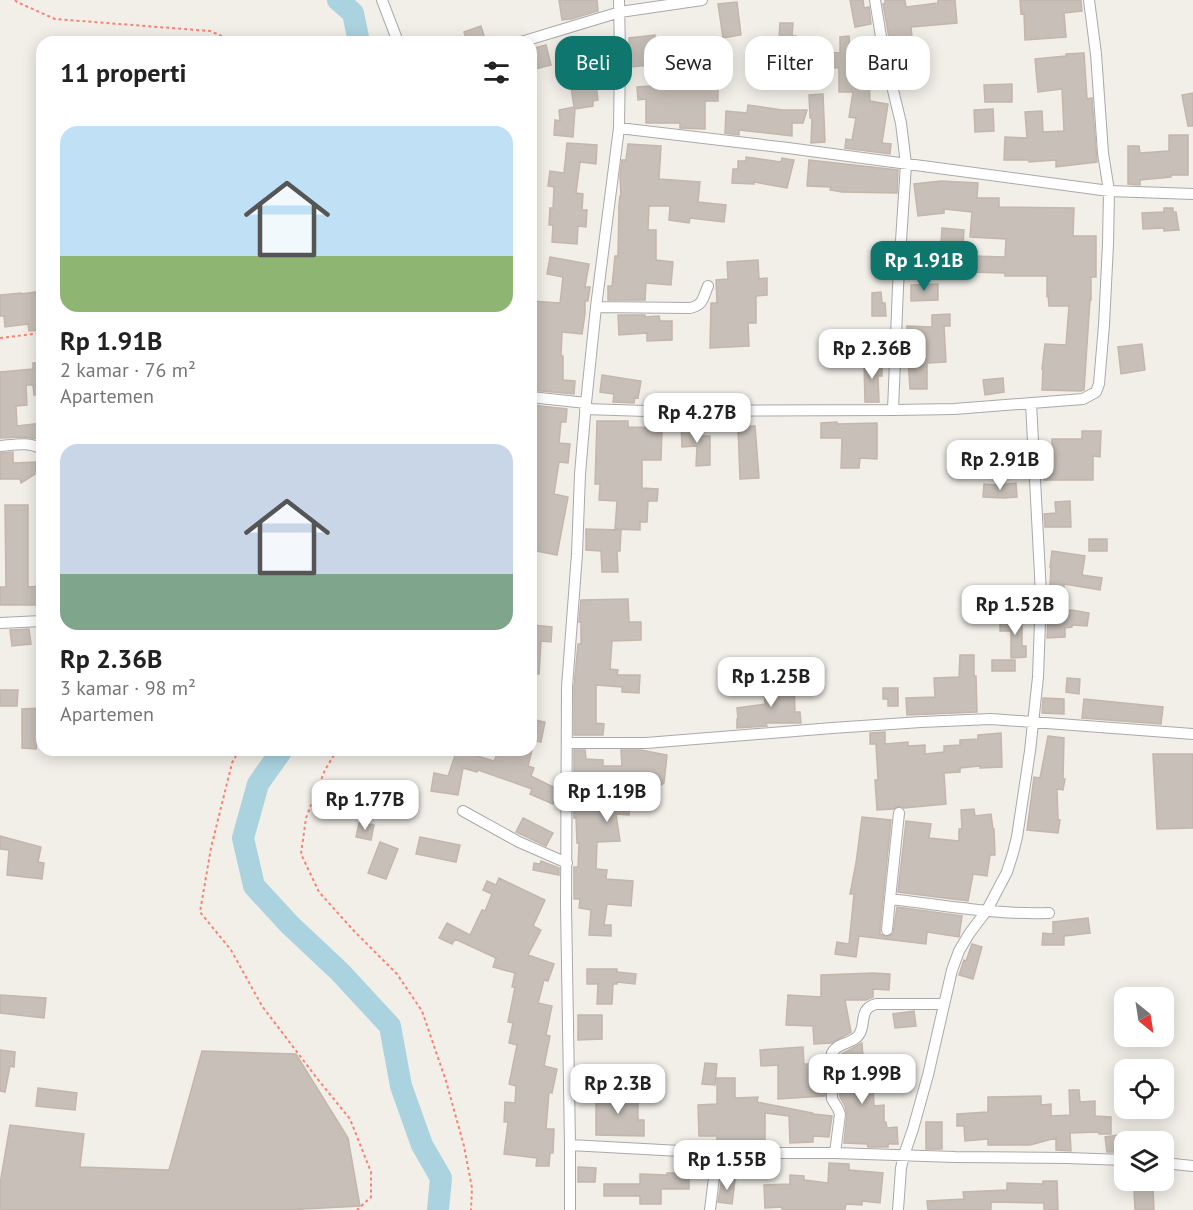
<!DOCTYPE html>
<html lang="id">
<meta charset="utf-8">
<style>
:root{--surface:#fff;--page:#f6f6f6;--text:#222;--muted:#767676;--accent:#0f766e}
body{margin:0;font-family:"PT Sans",sans-serif;background:var(--page);color:var(--text);height:100vh;display:flex;flex-direction:column;font-size:22px;white-space:nowrap}
*{box-sizing:border-box;margin:0}
p{font-size:20px;color:var(--muted)}
.icon{flex:none;width:33px;height:33px;fill:none;stroke:currentColor;stroke-width:2;stroke-linecap:round;stroke-linejoin:round}
.map{position:relative;flex:1;overflow:hidden}
.sheet{position:absolute;left:36px;top:36px;width:501px;height:720px;display:flex;flex-direction:column;background:var(--surface);border-radius:18px;box-shadow:0 3px 15px #0003}
.sheet>*{flex:none}
.guide{position:absolute;left:555px;top:36px;width:548px;height:54px;display:flex;gap:12px}
.needle{width:39px;rotate:150deg}
.buttons{position:absolute;left:1114px;top:987px;display:grid;gap:12px}
.buttons a{display:grid;place-items:center;width:60px;height:60px;border-radius:12px;background:var(--surface);box-shadow:0 3px 15px #0003;font-size:30px}
.price{position:absolute;translate:-50% -51px;padding:0 14px;border-radius:12px;background:#fff;color:#222;font-size:20px;line-height:39px;filter:drop-shadow(0 2px 3px #0008)}
.price::after{content:'';position:absolute;left:50%;top:36px;width:18px;height:14px;margin-left:-9px;background:inherit;clip-path:polygon(0 0,100% 0,50% 100%)}
.price.active{background:var(--accent);color:#fff}
ul{padding:0;list-style:none}
li{display:grid;align-content:center;gap:12px;height:318px;padding:0 24px}
li span{display:grid;place-items:center;height:186px;border-radius:18px;color:#555}
li>.icon{margin-inline-start:auto}
span .icon{width:108px;height:108px;fill:#fffc;stroke-width:1}
li b{font-size:26px}
h2{display:flex;justify-content:space-between;align-items:center;height:72px;padding:0 24px;font-size:26px}
.pill{padding:0 21px;border-radius:18px;background:var(--surface);box-shadow:0 3px 15px #0003;font-size:21px;line-height:54px}
.pill.active{background:var(--accent);color:#fff}
.map>svg:first-child{display:block}
.lines{fill:none;stroke-linecap:round;stroke-linejoin:round}
.river{stroke:#aad3df;stroke-width:22}
.building{fill:#c7bfb8;stroke:#c4b6ab;stroke-width:1.5}
.minor-casing{stroke:#a9a9a9;stroke-width:12}
.path{stroke:#fa8072;stroke-width:2;stroke-dasharray:3 3;stroke-linecap:butt}
.minor{stroke:#fff;stroke-width:10}
</style>
<div class="map">
<svg width="1193" height="1210" viewBox="0 0 1193 1210">
<rect width="100%" height="100%" fill="#f2efe9"/>
<g class="lines">
<path class="river" d="M338,0L353,13L359,42
M282,750L258,784L243,838L254,886L290,925L340,972L390,1026L401,1086L422,1145L441,1178L438,1210"/>
</g>
<path class="building" d="M559,0H597L598,11L571,19L562,20Z
M850,0H863L864,8L869,7L871,24L855,27Z
M885,0H905L906,7L938,3V0H955L957,23L911,27L913,47L891,49L883,4H885Z
M1020,0H1081L1082,11L1064,13L1066,37L1025,40L1024,13L1021,14Z
M737,2L741,35L723,38L718,4Z
M780,23H793L792,36H796L795,49L840,53V37L849,36L850,49L868,48L870,101L888,104L882,143L891,144L890,154L845,148L846,139L852,140L856,118L849,117L853,92H839V68L757,62L759,49L778,52Z
M481,26L486,42H467L464,32Z
M655,35L656,48L702,45L703,58L684,59L685,89H718V101H705V129L680,128V123H646V99L638,100L637,87L651,86L650,65L630,67L629,38Z
M602,39L603,52L594,53L596,63L594,64L595,77L598,100L593,101V106L575,109L573,137L554,135L555,120L560,121L559,110L574,107L565,45Z
M546,45L551,65L535,69L531,49Z
M1084,53L1087,99L1092,98L1097,162L1056,167V160L1029,162V160H1004L1005,137L1027,138L1025,112L1042,111L1043,132L1064,131L1062,89L1038,92L1035,59L1066,56V54Z
M1012,84V102H985L984,85Z
M1193,93V126H1188L1182,95Z
M823,94L825,142L811,143L812,118H810L809,95Z
M748,105L782,110H807L803,123H792V136L739,130V135L725,133L726,111L747,113Z
M993,109L994,131L975,132L974,110Z
M1169,135H1188V175H1171V177L1140,180V185L1128,184V146H1139L1140,153L1169,151Z
M567,143L597,145L596,164L580,162L576,193L583,194L582,210H587L586,227L578,226L577,244L552,242L553,225H549L550,208H553L554,187L548,186L550,171L564,173Z
M628,144L661,146L659,179L700,182L698,202L726,205L724,222L690,218L689,223L669,220L670,206H649L648,230H656V260L673,262L671,285L646,283L645,300H608V286H612L615,256H618L619,205L620,196H621L620,176L622,160H626Z
M746,157L781,162L782,158L794,160L787,188L754,182V184L732,183L733,169H738V161H746Z
M809,160L898,170L897,193L842,192L830,190L831,187L807,186Z
M941,181L978,183L977,198H999V207L1074,208L1073,236H1096V277H1091V300H1090L1084,390L1081,391L1042,390L1043,369H1042L1045,344L1066,345L1069,306H1049L1048,295L1047,296V276H1005V273L970,272L971,256L1005,257L1006,239L970,237L972,212L944,209V213L918,216L914,184Z
M1164,208H1173V212H1176L1179,230L1164,231V228L1143,229L1142,213L1164,212Z
M942,228L964,230L963,245L941,243Z
M550,257L589,264L585,287H590L588,301H585V314L582,334L562,332L561,356H563V380L575,381L574,394L531,390V301L560,303L563,277L547,274Z
M758,260L759,279L767,278V295L756,296V323H748L749,346L710,348L711,303H717L716,280L728,279L727,262Z
M938,284V300L911,301V285Z
M42,291V330L29,331L28,324L5,327L4,316H0V295L21,293V294Z
M881,292L882,303H885L886,316H872V293Z
M950,314V326H944L946,362L927,363V389H910L907,345V326L932,327V315Z
M618,315H645V317L659,316L660,321H672V340L647,341V333L619,335Z
M1142,344L1145,370L1121,374L1118,347Z
M882,360V376H878L879,402H865L864,361Z
M33,363H42V395H34L33,385H26L27,405L16,406L17,426L42,423V439L21,437L0,438V372L33,369Z
M602,375L641,381L638,398L635,397L634,403L613,402L614,394L600,392Z
M1003,378L1004,392L985,395L983,380Z
M531,405L567,409L566,422H561L559,443L570,444L568,463L559,462L554,494L568,497L557,555L531,550Z
M597,421H628V427L662,428L661,460H642V488L658,489L657,501H648L647,522H640V530L615,529L617,501L599,500L600,484H595Z
M691,422L692,436H710V465L696,466L697,446L682,447L681,423Z
M837,422V424L877,423V459L860,458L859,468H841L842,438H821V423Z
M755,426L759,478L740,479L738,427Z
M1082,431H1101L1100,457L1093,456V480H1044L1043,463H1052V439H1082Z
M13,452V463L36,462L35,474L21,483L20,479H0V453Z
M1016,483L1017,497L1004,498L983,497L984,484L997,485Z
M1070,501L1071,527H1045L1044,514L1056,513L1055,502Z
M5,505H28V587L42,586V605H0V587H6Z
M586,529L621,530L620,551H617L618,572H602L601,551L586,550Z
M1089,539H1107V551H1089Z
M1052,551L1085,556L1082,575L1102,578L1100,590L1064,584L1063,611L1072,610L1089,613L1087,626L1072,625V627L1065,628V637L1047,638L1051,567H1050Z
M628,599L629,622H641V640L612,641L610,669L618,670L617,675H640L639,693L622,692V687L596,685V723L604,724L603,735H574V687L578,644H581V622H579L581,600Z
M1000,618H1022V646H1026V657L1011,658V631H1000Z
M531,625L552,627L551,642L541,641L539,674H531Z
M29,629L31,644L12,646L10,630Z
M960,655H974V676H976L977,712L907,715L906,698L935,697L934,678L959,677Z
M992,660H1015V671H992Z
M721,671H743L742,686H721Z
M1067,678L1080,679L1079,694L1066,692Z
M794,683L795,712H800L801,723H766L767,726L737,728V719H738L737,708L765,704L764,684Z
M883,688H898V706H888V699H883Z
M0,690H18L17,706H0Z
M1043,698L1064,699V714L1042,713Z
M1084,699L1163,707L1161,724L1082,718Z
M42,708V726H40L36,749L22,748V709Z
M531,719L545,722L541,742L531,740Z
M885,732V744L908,742V746L925,745V754L944,752V746L960,745V740L978,739V735L1001,733L1002,767L980,768V766L960,768V772L944,773L946,804L904,808L899,806L893,809L877,810L875,780H878L876,744H870V733Z
M1048,736L1064,738L1063,779H1065L1063,790L1057,789L1058,820H1060L1058,833L1027,830L1034,777L1040,778Z
M457,750L494,761L499,750H532L528,766L534,768L531,776L559,790V793L553,804L530,794L532,789L478,770L477,772L463,768L458,795L431,791L434,773L448,776Z
M574,750H585L586,759L603,760V766H622L621,750H641L667,755L664,783L630,804L629,815L616,814L620,841L597,842L596,869L607,870L606,879L633,881L631,906L607,904L604,925H611V936L589,935L591,910L579,908L580,899H574V867H578L579,843H577L576,817L574,818V797L576,798L574,783Z
M1153,754H1193V828L1157,829Z
M974,809L975,816L991,814L993,829H994L995,855H990L987,876L973,874L968,901L898,892L906,821L931,824L929,838L959,841V829H962L961,810Z
M862,817L891,820L880,929V934L887,937L893,934L897,907L962,916L959,937L927,932L926,944L859,936L856,957L835,954L837,942L849,944L854,894H850L856,863Z
M523,818L553,833L546,846L516,832Z
M359,823L374,825L371,840L356,837Z
M0,836L41,847L38,862L44,863L42,879L7,875L9,850L0,849Z
M420,837L460,845L456,862L416,854Z
M380,842L398,849L386,879L368,873Z
M541,861L559,868V875L533,870L534,863L540,864Z
M499,878L545,900L533,926L541,930L528,955L554,964L548,981L544,980L538,1003L552,1006L546,1035L550,1036L544,1066L557,1069L552,1093L549,1092L546,1129H554L553,1153H550L549,1166H536L537,1158L504,1154L508,1122H504L505,1102L515,1103L516,1086L509,1084L517,1045L509,1043L513,1023L508,1022L515,987H512L515,973L493,967L496,958L455,939L452,944L439,938L447,923L470,935L482,910L485,911L492,894L483,890L487,881L496,885Z
M1088,918L1090,933L1064,936V945H1042L1043,933L1053,934V922Z
M972,944L982,947L973,979L959,975L964,960L966,961Z
M587,969H617V972L636,974L635,984L617,982V984H613L612,1004H597L598,984H587Z
M873,973L890,974L889,990L873,989V997L866,1000H845L851,1032L850,1033L831,1043L814,1044L813,1026L786,1025L788,995L821,997V975Z
M0,995L46,998L44,1018L0,1013Z
M914,1011L916,1026L895,1028L893,1014Z
M578,1015H602V1039L578,1040Z
M862,1043L863,1057L862,1082H873L874,1106L884,1105V1122H886L887,1128L897,1127L898,1144H888V1147H868L867,1144L844,1143L847,1114L845,1106L840,1097V1055Z
M803,1047L804,1064H825V1096L778,1099V1065L761,1066L760,1050Z
M0,1050L15,1052L14,1067L10,1066L5,1092L0,1091Z
M202,1051L296,1054L348,1138L360,1206L286,1210H0V1184L10,1125L84,1134L80,1167L169,1170Z
M705,1063L717,1064L715,1085L702,1084Z
M717,1078H735V1098L758,1097L757,1102L813,1113V1114L832,1116L829,1137L813,1136V1142L790,1143L789,1116L765,1113V1146L717,1144V1136H699L698,1105L717,1104Z
M38,1088L77,1093L75,1110L36,1106Z
M1069,1090H1079L1080,1102L1095,1101V1116L1111,1117V1134H1099V1132L1070,1133L1071,1151L1056,1150V1138L1030,1145H988V1139L965,1141L964,1126H957V1114L988,1112V1097L1041,1096V1105L1051,1104V1116L1070,1115Z
M596,1094H638V1120H644V1136L596,1135Z
M926,1122H942V1149H926Z
M1125,1134V1152H1107L1105,1137Z
M829,1163L849,1164V1170L883,1173L880,1203L862,1201V1205L846,1204L845,1210H782V1207L765,1208L764,1185L790,1184V1175L804,1176V1180L828,1183Z
M578,1167L596,1168L595,1182H578Z
M667,1173H689V1189H661V1204H640V1196H604V1184H640V1174L667,1175Z
M722,1178L735,1180L732,1204L718,1202Z
M1043,1181H1057L1058,1210H1044V1203L991,1202V1210H928L927,1201L964,1199L963,1192L1007,1190V1183L1043,1184Z
M1153,1188L1154,1210H1135L1134,1189Z"/>
<g class="lines">
<defs>
<path id="minor" d="M382,0L398,42
M875,0L883,49L901,123L906,164L898,287L893,410
M521,42L620,12L702,0
M619,128L788,148L1109,191L1193,194
M596,307L690,308C704,305 703,297 708,286
M531,397L586,403
M585,409L646,411L893,410L954,409L1083,399L1096,392L1099,384L1104,325L1108,244L1109,191L1103,153L1096,54L1089,0
M0,446C13,445 30,441 41,449L42,452
M0,623L42,621
M568,743H646L832,728L921,722L991,719L1193,734
M463,811L519,842L567,863
M899,813L890,899C943,905 996,915 1049,913
M887,930L890,899
M570,1145L717,1153H835L955,1157L1067,1158L1125,1160
M835,1153L840,1114L838,1109L832,1099V1053C838,1041 854,1045 860,1033C866,1021 859,1009 876,1004H944
M1164,1163L1193,1166
M570,1210V1145L566,905L567,687L577,554L580,474L586,403L596,307L619,128L620,55L619,0
M710,1210L717,1153
M898,1210L901,1168L904,1155L913,1129L928,1075L952,970L959,951L969,934L987,910L1007,872L1013,853L1017,837L1030,751L1038,677L1041,594L1031,403"/>
</defs>
<use href="#minor" class="minor-casing"/>
<path class="path" d="M15,0L17,2L55,19L210,31L236,42
M0,338L42,333
M239,750L232,763L211,848L200,912L231,950L262,1006L316,1077L350,1119L371,1172V1197L357,1210
M337,750L325,770L306,818L301,854L319,892L354,931L397,974L422,1011L446,1081L464,1146L472,1188L471,1210"/>
<use href="#minor" class="minor"/>
</g>
</svg>
<div class="buttons">
<a><svg class="needle" viewBox="-14 -14 28 28"><path d="M0-13l5 13h-10z" fill="#e53935"/><path d="M0 13l5-13h-10z" fill="#767676"/></svg></a>
<a><svg class="icon" aria-label="locate" viewBox="0 0 24 24"><circle cx="12" cy="12" r="6"/><path d="M12 2v4M12 18v4M2 12h4M18 12h4"/></svg></a>
<a><svg class="icon" aria-label="layers" viewBox="0 0 24 24"><path d="M12 4l9 5-9 5-9-5zM3 14l9 5 9-5"/></svg></a>
</div>
<b class="price active" style="left:924px;top:292px">Rp 1.91B</b>
<b class="price" style="left:872px;top:380px">Rp 2.36B</b>
<b class="price" style="left:697px;top:444px">Rp 4.27B</b>
<b class="price" style="left:1000px;top:491px">Rp 2.91B</b>
<b class="price" style="left:1015px;top:636px">Rp 1.52B</b>
<b class="price" style="left:771px;top:708px">Rp 1.25B</b>
<b class="price" style="left:607px;top:823px">Rp 1.19B</b>
<b class="price" style="left:365px;top:831px">Rp 1.77B</b>
<b class="price" style="left:862px;top:1105px">Rp 1.99B</b>
<b class="price" style="left:618px;top:1115px">Rp 2.3B</b>
<b class="price" style="left:727px;top:1191px">Rp 1.55B</b>
<div class="guide">
<a class="pill active">Beli</a>
<a class="pill">Sewa</a>
<a class="pill">Filter</a>
<a class="pill">Baru</a>
</div>
<section class="sheet">
<h2>11 properti<svg class="icon" aria-label="filters" viewBox="0 0 24 24"><path d="M4 7h16M4 17h16"/><circle cx="9" cy="7" r="2"/><circle cx="15" cy="17" r="2"/></svg></h2>
<ul>
<li><span style="background:linear-gradient(#bfe0f5 70%,#8fb573 0)"><svg class="icon" aria-label="home" viewBox="0 0 24 24"><path d="M3 11l9-7 9 7M6 9v11h12V9"/></svg></span><div><b>Rp 1.91B</b><p>2 kamar · 76 m²</p><p>Apartemen</p></div></li>
<li><span style="background:linear-gradient(#c9d6e8 70%,#7fa58c 0)"><svg class="icon" aria-label="home" viewBox="0 0 24 24"><path d="M3 11l9-7 9 7M6 9v11h12V9"/></svg></span><div><b>Rp 2.36B</b><p>3 kamar · 98 m²</p><p>Apartemen</p></div></li>
</ul>
</section>
</div>
